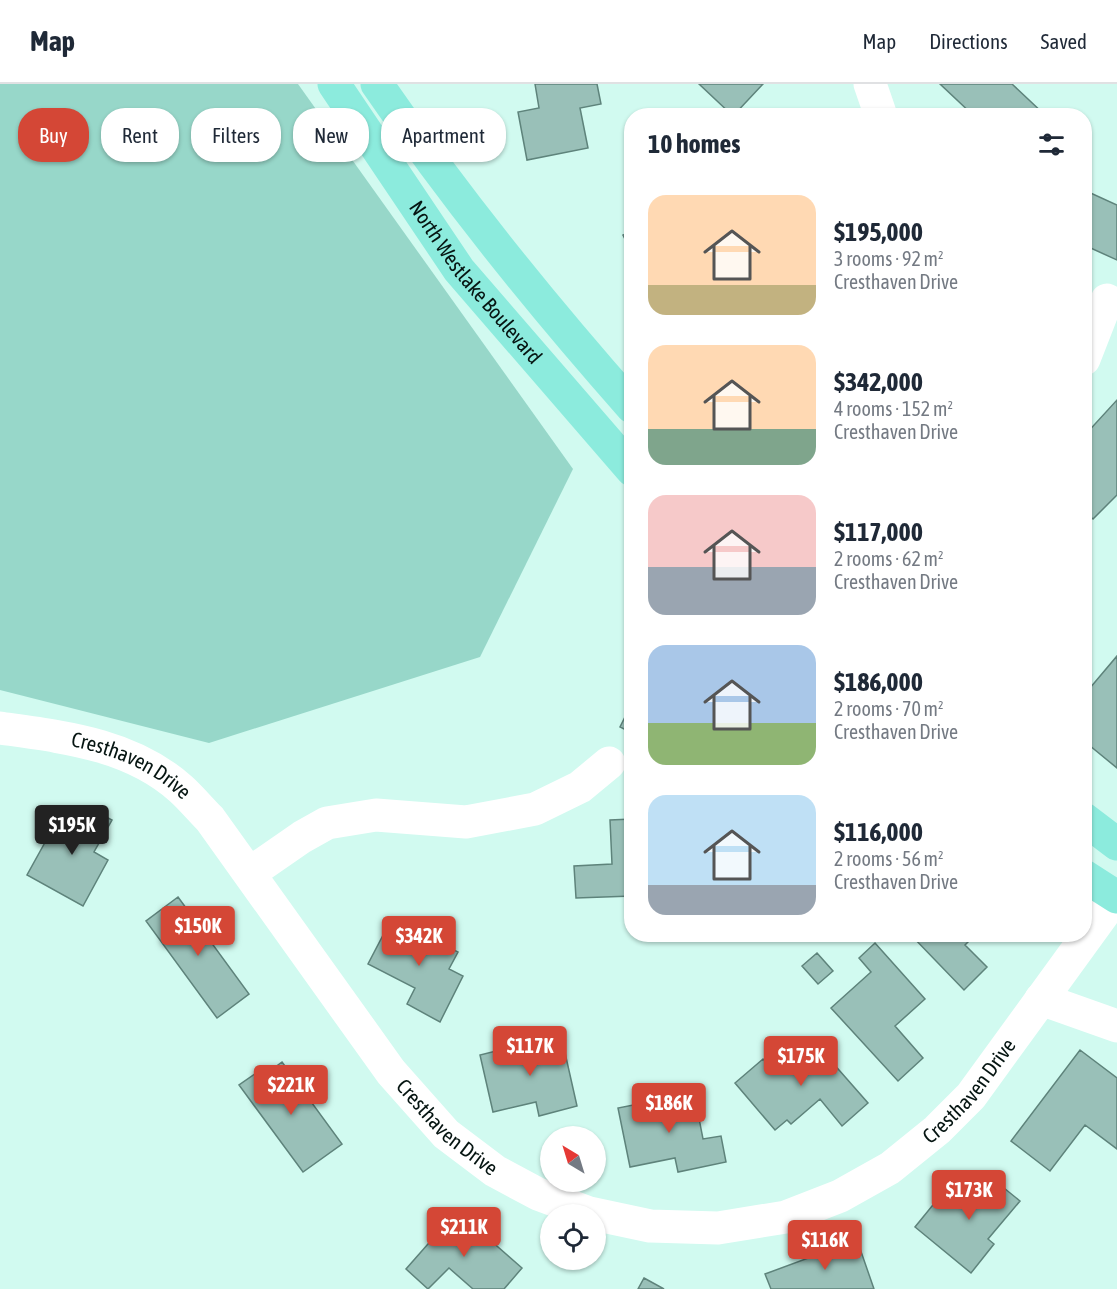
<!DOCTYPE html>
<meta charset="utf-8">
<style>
:root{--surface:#fff;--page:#f2f2f3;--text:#1f2937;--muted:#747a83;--line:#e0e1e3;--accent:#d44736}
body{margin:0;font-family:"Asap Condensed",sans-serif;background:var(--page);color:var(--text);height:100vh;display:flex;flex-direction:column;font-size:22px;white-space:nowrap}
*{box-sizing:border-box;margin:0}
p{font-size:20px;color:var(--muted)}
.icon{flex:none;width:33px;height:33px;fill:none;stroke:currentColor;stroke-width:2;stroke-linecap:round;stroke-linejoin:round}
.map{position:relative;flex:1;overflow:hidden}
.drawer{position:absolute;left:624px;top:24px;width:468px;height:834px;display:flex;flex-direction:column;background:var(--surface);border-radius:24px;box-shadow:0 2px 4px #0004}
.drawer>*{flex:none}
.guide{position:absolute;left:18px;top:24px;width:516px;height:54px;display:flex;gap:12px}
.needle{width:39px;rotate:322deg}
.buttons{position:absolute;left:540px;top:1042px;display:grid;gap:12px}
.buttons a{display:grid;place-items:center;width:66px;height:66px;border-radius:50%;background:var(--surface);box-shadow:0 2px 4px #0004;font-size:30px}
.price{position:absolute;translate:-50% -51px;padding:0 14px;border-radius:6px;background:var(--accent);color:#fff;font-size:20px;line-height:39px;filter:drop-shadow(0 2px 3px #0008)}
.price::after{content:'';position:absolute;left:50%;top:36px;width:18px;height:14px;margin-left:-9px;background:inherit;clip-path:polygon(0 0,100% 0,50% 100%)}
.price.active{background:#222;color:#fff}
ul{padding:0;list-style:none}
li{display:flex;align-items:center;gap:18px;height:150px;padding:0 24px}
li span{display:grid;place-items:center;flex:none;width:168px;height:120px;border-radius:18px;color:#555}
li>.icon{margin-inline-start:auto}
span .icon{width:72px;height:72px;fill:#fffc;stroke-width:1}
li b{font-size:26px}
h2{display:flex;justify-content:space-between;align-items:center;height:72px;padding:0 24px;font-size:26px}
.tag{padding:0 21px;border-radius:24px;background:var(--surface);box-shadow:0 2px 4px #0004;font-size:21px;line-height:54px}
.tag.active{background:var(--accent);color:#fff}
header{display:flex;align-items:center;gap:36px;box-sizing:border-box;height:84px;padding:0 30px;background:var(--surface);border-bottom:2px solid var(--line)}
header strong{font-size:28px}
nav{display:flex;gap:33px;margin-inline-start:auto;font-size:21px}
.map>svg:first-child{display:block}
.green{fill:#97d7c9}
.building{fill:#99c0b8;stroke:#5e837b;stroke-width:1.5}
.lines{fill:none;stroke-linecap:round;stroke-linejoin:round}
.minor{stroke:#fff;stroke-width:33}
.major{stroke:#8cebdd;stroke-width:33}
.labels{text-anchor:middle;stroke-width:4.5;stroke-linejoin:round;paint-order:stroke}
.street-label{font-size:21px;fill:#061512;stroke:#fff}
</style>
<header>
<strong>Map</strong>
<nav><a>Map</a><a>Directions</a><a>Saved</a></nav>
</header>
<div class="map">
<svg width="1117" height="1205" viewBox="0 0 1117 1205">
<rect width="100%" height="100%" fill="#d1faf0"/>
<path class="green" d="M0,0H298L573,385L480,573L209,659L0,606Z"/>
<path class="building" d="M535,0H597L601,20L580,24L588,64L527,76L518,28L539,24Z
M699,0H763L733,32Z
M940,0H1012L1046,32H974Z
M1084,106L1117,121V176L1084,161Z
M632,147V169L623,151Z
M1117,316V411L1093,435L1084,427V352Z
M1117,572V684L1084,657V611Z
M632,619V649L620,643Z
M88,723L112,736L94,768L108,776L83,822L27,791L63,726L82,736Z
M632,735V812L576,814L574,782L612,780L610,736Z
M178,813L249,910L217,934L146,837Z
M392,834L458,868L449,885L463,892L440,938L407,920L415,904L368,880Z
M910,850H976L965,861L987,883L964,906Z
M875,859L925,915L895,942L923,974L898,997L831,924L871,888L859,874Z
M817,869L833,887L818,900L802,882Z
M561,951L577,1022L539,1032L536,1018L493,1028L480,971Z
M810,953L868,1019L842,1042L820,1015L791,1040L787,1036L775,1046L735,999L763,975L772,986Z
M1080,966L1117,994V1065L1085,1041L1050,1087L1011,1057Z
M282,978L342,1060L303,1088L239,1001L259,987L263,992Z
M694,1009L703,1055L721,1052L726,1078L678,1088L675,1074L630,1083L618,1024Z
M983,1087L1020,1117L988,1155L994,1160L971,1189L915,1143L941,1111L954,1122Z
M457,1127L522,1184L504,1205H473L449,1184L428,1205L406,1185Z
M857,1156L874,1205H771L765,1190Z
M644,1194L664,1205H638Z"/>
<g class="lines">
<g class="minor">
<path d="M870,0L881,32"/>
<path d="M1084,275L1107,216"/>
<path id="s1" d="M0,644C64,653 131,660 181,705C191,714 200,725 210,735L391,988L446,1050L495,1087L538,1110L589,1129L650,1142L718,1144L786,1133L840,1112L890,1084L937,1046L971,1012L1117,811"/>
<path d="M250,789L302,753L327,739L376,731L466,738L535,725L580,703L609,679"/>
<path d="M1041,915L1117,942"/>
</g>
<g class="major">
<path id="s2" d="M334,0L459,186L632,386"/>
<path d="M377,0C455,114 541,220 632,323"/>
<path d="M1084,735L1117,760"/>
<path d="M1084,792L1117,813"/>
</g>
</g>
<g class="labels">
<g class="street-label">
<text dy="7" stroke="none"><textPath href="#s2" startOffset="244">North Westlake Boulevard</textPath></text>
<text dy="7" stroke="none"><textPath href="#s1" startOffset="138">Cresthaven Drive</textPath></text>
<text dy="7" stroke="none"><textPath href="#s1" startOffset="1220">Cresthaven Drive</textPath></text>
<text dy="7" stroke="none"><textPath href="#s1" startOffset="626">Cresthaven Drive</textPath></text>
</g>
</g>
</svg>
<div class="buttons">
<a><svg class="needle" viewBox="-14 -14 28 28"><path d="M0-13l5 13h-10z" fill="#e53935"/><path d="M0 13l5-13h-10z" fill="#747a83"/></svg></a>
<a><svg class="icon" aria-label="locate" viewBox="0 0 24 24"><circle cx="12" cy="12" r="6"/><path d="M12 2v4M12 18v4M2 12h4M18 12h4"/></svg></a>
</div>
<b class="price active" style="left:72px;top:772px">$195K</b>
<b class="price" style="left:198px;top:873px">$150K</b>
<b class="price" style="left:419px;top:883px">$342K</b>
<b class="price" style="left:530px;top:993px">$117K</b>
<b class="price" style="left:801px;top:1003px">$175K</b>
<b class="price" style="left:291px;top:1032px">$221K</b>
<b class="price" style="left:669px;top:1050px">$186K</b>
<b class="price" style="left:969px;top:1137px">$173K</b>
<b class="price" style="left:464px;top:1174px">$211K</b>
<b class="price" style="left:825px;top:1187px">$116K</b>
<div class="guide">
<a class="tag active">Buy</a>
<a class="tag">Rent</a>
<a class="tag">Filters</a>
<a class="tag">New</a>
<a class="tag">Apartment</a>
</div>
<section class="drawer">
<h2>10 homes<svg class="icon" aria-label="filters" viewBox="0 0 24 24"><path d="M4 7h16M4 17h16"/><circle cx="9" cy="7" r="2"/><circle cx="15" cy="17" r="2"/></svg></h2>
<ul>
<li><span style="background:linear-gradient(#ffd9b3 75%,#c2b280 0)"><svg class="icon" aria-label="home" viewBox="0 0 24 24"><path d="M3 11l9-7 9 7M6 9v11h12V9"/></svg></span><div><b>$195,000</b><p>3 rooms · 92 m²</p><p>Cresthaven Drive</p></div></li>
<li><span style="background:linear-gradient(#ffd9b3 70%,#7fa58c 0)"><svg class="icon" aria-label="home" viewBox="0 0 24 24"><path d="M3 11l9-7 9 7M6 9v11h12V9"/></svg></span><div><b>$342,000</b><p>4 rooms · 152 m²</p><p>Cresthaven Drive</p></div></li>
<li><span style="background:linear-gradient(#f6c9c9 60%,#9aa5b1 0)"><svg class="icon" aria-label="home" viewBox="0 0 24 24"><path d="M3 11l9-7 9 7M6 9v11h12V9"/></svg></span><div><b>$117,000</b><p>2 rooms · 62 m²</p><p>Cresthaven Drive</p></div></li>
<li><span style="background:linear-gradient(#a9c7e8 65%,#8fb573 0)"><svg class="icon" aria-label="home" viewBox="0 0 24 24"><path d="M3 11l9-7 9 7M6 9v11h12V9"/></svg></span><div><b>$186,000</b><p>2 rooms · 70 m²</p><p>Cresthaven Drive</p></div></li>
<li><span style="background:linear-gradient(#bfe0f5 75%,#9aa5b1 0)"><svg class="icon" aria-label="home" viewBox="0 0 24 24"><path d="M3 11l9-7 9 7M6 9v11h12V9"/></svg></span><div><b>$116,000</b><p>2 rooms · 56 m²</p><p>Cresthaven Drive</p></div></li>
</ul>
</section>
</div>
